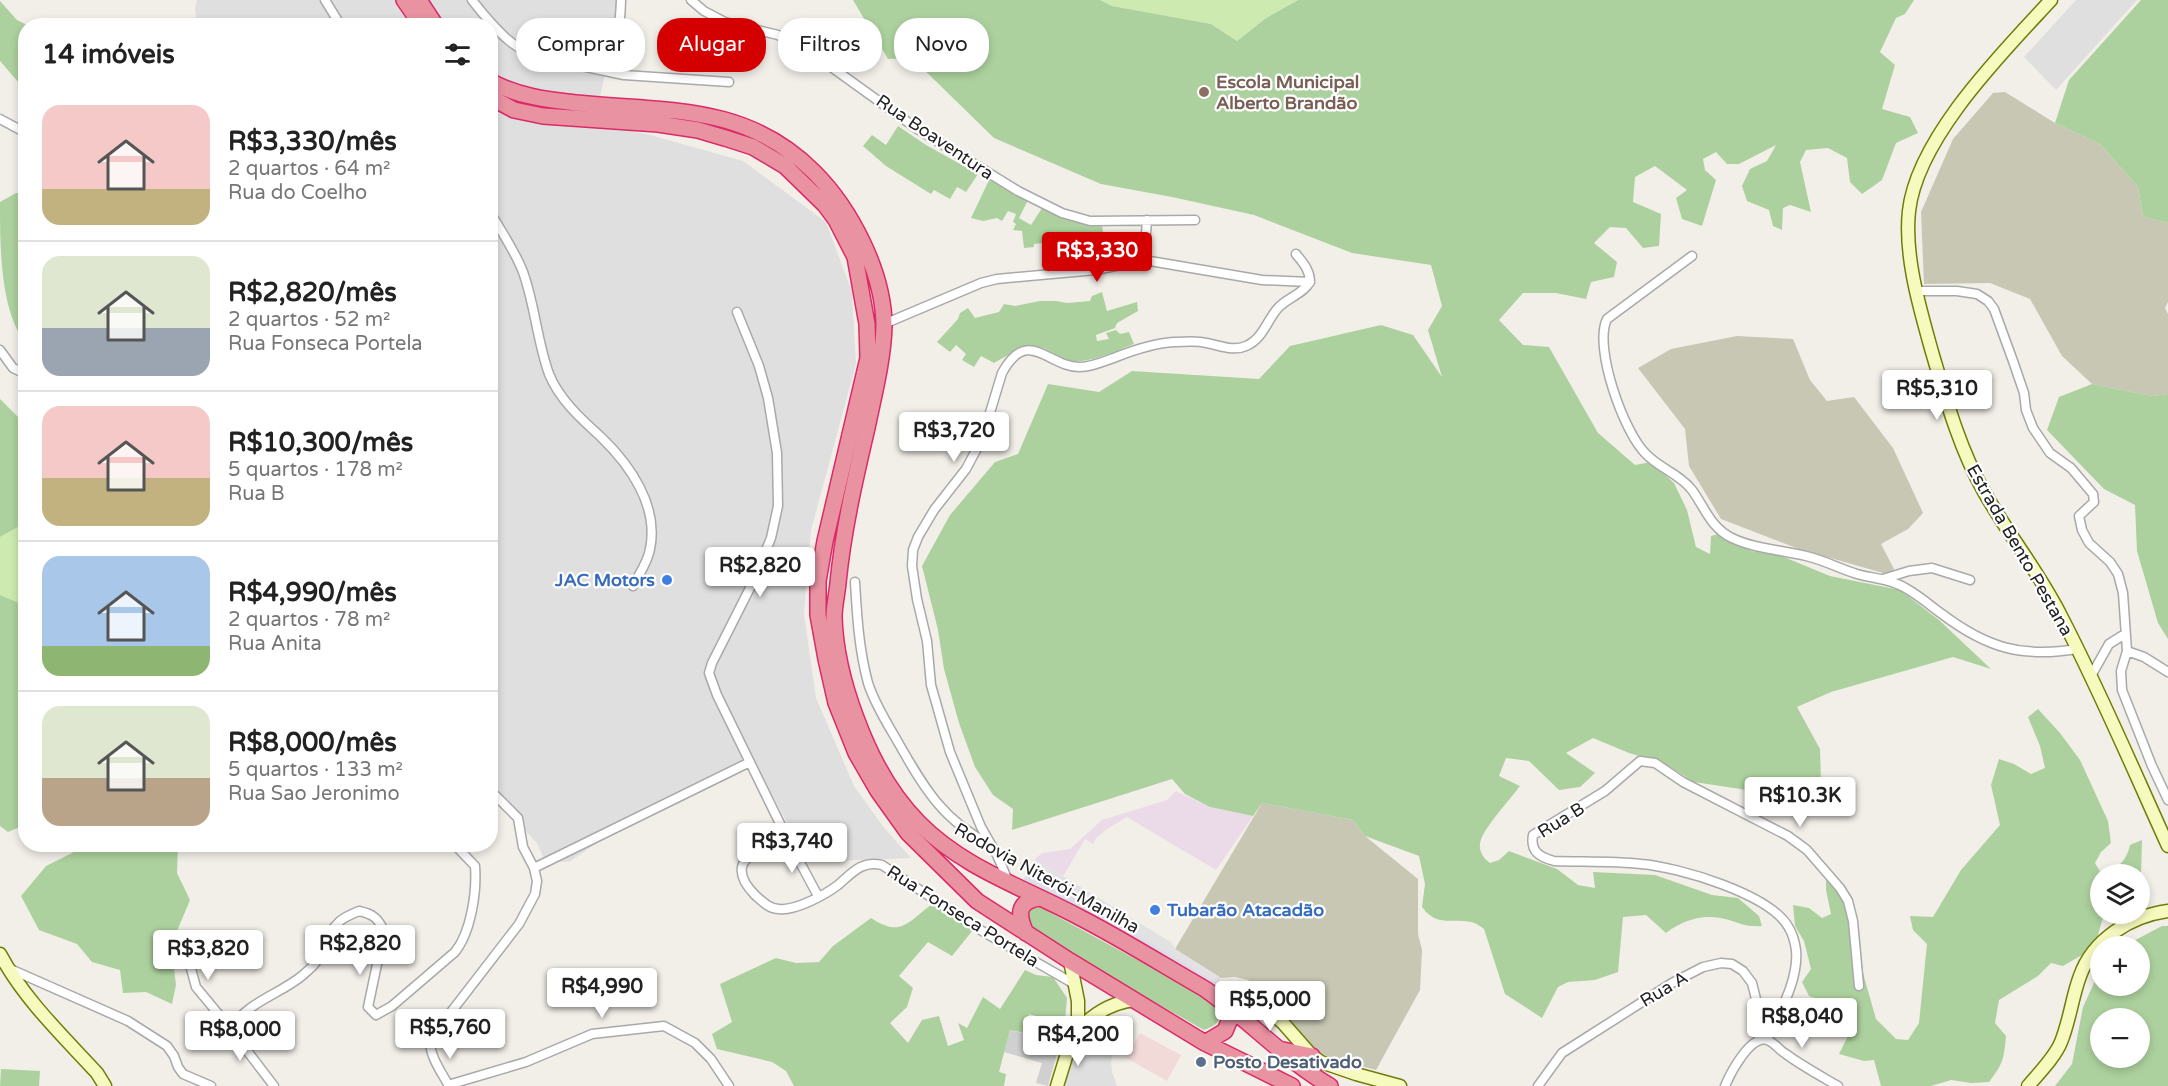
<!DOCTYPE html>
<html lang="pt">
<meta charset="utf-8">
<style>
:root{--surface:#fff;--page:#f2f2f2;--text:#222;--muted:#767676;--line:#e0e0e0;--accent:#d40000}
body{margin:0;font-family:"Varela Round",sans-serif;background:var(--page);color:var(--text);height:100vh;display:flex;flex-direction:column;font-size:22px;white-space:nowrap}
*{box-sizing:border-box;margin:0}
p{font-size:20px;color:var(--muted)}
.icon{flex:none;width:33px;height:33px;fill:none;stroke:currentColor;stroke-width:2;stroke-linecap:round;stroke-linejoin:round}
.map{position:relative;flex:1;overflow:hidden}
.panel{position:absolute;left:18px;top:18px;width:480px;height:834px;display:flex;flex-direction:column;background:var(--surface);border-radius:24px;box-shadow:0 3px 9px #0003}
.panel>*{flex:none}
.banner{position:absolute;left:516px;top:18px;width:570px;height:54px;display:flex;gap:12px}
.fabs{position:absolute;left:2090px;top:864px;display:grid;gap:12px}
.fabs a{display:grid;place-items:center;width:60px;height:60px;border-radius:50%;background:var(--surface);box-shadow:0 3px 9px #0003;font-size:30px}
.price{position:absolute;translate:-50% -51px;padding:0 14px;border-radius:6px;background:#fff;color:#222;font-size:20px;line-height:39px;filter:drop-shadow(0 2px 3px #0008)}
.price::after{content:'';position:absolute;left:50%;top:36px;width:18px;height:14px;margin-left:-9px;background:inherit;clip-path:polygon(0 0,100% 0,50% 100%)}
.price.selected{background:var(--accent);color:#fff}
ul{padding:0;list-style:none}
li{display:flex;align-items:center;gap:18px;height:150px;padding:0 24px}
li+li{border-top:2px solid var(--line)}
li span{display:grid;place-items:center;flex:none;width:168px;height:120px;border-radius:18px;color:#555}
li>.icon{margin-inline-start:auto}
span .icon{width:72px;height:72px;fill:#fffc;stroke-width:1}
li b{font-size:26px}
h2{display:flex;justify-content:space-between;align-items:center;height:72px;padding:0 24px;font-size:26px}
.tag{padding:0 21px;border-radius:24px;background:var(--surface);box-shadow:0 3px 9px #0003;font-size:21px;line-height:54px}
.tag.selected{background:var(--accent);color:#fff}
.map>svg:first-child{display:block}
.residential{fill:#e0dfdf}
.commercial{fill:#f2dad9}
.industrial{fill:#ebdbe8}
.religious{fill:#d0d0d0}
.construction{fill:#c7c7b4}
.grass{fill:#cdebb0}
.forest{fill:#add19e;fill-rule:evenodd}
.parking{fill:#e2e2e2}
.plaza{fill:#dddde8}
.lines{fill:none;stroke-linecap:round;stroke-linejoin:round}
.street-casing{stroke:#a9a9a9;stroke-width:11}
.secondary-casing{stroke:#707d05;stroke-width:15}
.highway-casing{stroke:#dc2a67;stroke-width:18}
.street{stroke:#fff;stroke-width:8}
.secondary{stroke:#f7fabf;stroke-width:12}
.highway{stroke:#e892a2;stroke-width:15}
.education-dot{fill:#8d6e63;stroke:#fff;stroke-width:2}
.shop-dot{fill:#3f7fe0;stroke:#fff;stroke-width:2}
.service-dot{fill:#5c6f8a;stroke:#fff;stroke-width:2}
.labels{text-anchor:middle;stroke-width:4.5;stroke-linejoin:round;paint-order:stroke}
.education-label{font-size:18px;font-weight:bold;fill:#785e54;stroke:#fff;text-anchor:start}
.street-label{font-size:18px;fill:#222;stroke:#fff}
.shop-label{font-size:18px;font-weight:bold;fill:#366cbe;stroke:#fff;text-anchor:end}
.service-label{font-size:18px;font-weight:bold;fill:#4e5e75;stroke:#fff;text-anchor:start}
</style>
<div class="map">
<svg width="2168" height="1086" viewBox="0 0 2168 1086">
<rect width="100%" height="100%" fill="#f2efe9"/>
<path class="residential" d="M197,0H620L595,122L650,135L743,161L826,222L852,292L856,364L811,530L804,614L816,698L854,786L885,829L911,858L833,861L803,851L754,763L618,829L569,862L545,861L537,843L491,794L490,26L197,25L195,9Z
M2076,0H2137L2056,90L2024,57Z
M1091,1030L1118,1043L1111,1061L1112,1072L1117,1086H1063L1077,1047Z"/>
<path class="commercial" d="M1140,1033L1181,1055L1167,1081L1126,1058Z"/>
<path class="industrial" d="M1176,791L1210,807L1253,816L1216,870L1127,817L1107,829L1096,838L1093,844L1085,839L1063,876L1035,859L1042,853L1070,849L1102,820L1167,800Z"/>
<path class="religious" d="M1010,1030L1060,1043L1048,1086L1036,1083L1042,1063L1004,1052Z"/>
<path class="construction" d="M2005,92L2055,123L2100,144L2138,187L2143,217L2168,223V302L2165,308L2168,314V394L2152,396L2092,384L2062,356L2030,299L1990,283L1924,284L1921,212L1953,139L1993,93Z
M1737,336L1793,339L1810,380L1827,401L1854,397L1893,448L1923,513L1908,529L1881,544L1894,569L1890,575L1799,549L1721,519L1689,466L1685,429L1638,368L1671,349Z
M1262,803L1353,820L1365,836L1418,879V934L1422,950L1420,990L1376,1070L1331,1058L1317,1051L1279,1008L1248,980L1235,977L1221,978L1175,949Z"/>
<path class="grass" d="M1100,0H1298L1266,18L1237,41L1211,24L1112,6Z
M25,523V606L0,595V537Z"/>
<path class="forest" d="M853,0H1100L1112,6L1211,24L1237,41L1266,18L1298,0H1914L1905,14L1896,18L1880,52L1895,65L1882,109L1910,117L1918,133L1896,143L1882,180L1862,194L1850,182L1847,158L1828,148L1806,150L1800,162L1811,212L1790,205L1783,208L1782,230L1773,226L1769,210L1747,201L1742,186L1750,169L1767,161L1776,145L1739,164H1727L1716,152L1703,159L1705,170L1716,180L1702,226L1682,219L1676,198L1687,190L1655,166L1635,177L1633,202L1661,214L1659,246L1643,248L1626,228L1610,227L1594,243L1617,262L1614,277L1591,282L1586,299L1556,293H1523L1499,320L1523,345L1549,347L1598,433L1635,465L1651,462L1674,483L1687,510L1696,547L1710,554L1711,536L1718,534L1751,551L1779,555L1830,576L1900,590L1939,620L1991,669L1953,657L1831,692L1797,707L1820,749L1821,782L1817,796L1805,810L1767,793L1694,782L1664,763L1629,753L1593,738L1566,753L1595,773L1580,787L1559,790L1529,761L1506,758L1499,776L1520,786C1510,799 1488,824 1482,837C1477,847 1481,857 1490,863L1499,860L1509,851L1557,869L1578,885L1595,888L1593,872L1655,875L1712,895L1738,898L1759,916L1762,926C1747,927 1742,924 1729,920C1705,913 1685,919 1666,933L1646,915L1623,917L1618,972L1595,980L1568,982L1558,987L1542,1018L1505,994L1484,929C1480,926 1476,923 1471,922C1450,918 1437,927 1422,907L1425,884L1419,856L1365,836L1353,820L1262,803L1253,816L1210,807L1185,794L1172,779L1012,830L1013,809L993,795L975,767L959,723L944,669L938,630L922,566L950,515L995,462L1018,454L1048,384L1099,392L1132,371L1259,379L1290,346L1381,325L1413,335L1442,377L1428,330L1442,306L1431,265L1352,253L1254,215L1172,197L1101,184L994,138L912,58L888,59Z
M2141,0H2168V223L2143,217L2138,187L2100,144L2055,123L2069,80Z
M0,1L17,20L27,25L25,90L0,61Z
M898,126L926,145L978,174L966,192L957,187L950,199L934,190L931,194L886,166L863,146L872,135L886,145Z
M990,178L1028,200L1019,218L1031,225L1042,208L1083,223L1102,225L1107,258L1104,265L1096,268L1069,269L1067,244L1055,247L1054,242L1034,244V247L1024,248L1022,231L1013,230L1016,224L1013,222L1016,214L1008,211L1002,221L997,218L983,221L971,218Z
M16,193L25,194V342C0,310 0,246 0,202Z
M1102,292L1107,311L1137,302L1138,311L1117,323L1115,328L1096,335L1097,341L1109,339L1106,333L1116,330L1120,334L1129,332L1134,344C1115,351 1092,363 1071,361C1063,359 1053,353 1046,349C1028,340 1009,355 994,363L981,356L974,367L962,360L966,354L956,345L950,352L937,342L958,319L960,313L968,308L975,318L999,312L1004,304L1015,306L1040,301H1056L1067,303L1090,301L1092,296Z
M2092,384L2152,396L2168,394V639L2158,623L2137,551L2135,505L2104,489L2047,430L2059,397Z
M0,399L26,425L25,523L0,537Z
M0,595L26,606L25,825L8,832L0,826Z
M2038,709L2060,733L2080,760L2108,821L2111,843L2101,852L2095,863L2101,873C2117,870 2126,862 2130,845L2142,840L2141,875L2100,874V914H2104L2096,942L2082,955L2063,966L2051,963L2038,976L1999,1000L1995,1023L2006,1036C2004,1059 2003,1064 1989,1082L1971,1083L1951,1080L1931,1086H1881L1874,1060L1864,1061L1839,1054L1848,1036V1019L1835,1005L1809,996L1802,982L1811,969L1804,941L1795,926L1793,905L1809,908L1822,918L1831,914L1826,890V875L1857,916L1863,973L1876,1019L1896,1039L1908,1040L1919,1023L1927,944L1913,930L1910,916L1933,917L1961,870L2000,825L1991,785L1999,759L2014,764L2031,774L2045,768L2040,746L2028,717Z
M88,845H178L177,873L190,900L177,931L181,942L174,968L176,985L172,1004L146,992L123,993L120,970L92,962L77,944L39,930L21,896L46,866Z
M932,904L973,930L952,956L928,942L899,976L913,988L907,1007L890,1023L908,1043L922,1020L939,1016L948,1046L964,1040L958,1023L967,1028L983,997L1000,1009L1025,970L1036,975L1053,977L1067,998L1065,1021L1050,1020L1029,1014L1025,1033L1010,1030L999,1072L1006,1074L1004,1086H794L786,1071L772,1062L717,1049L712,1034L732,1022L720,984L776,958L796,963L819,962L833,946L871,918C901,938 908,922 932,904Z
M1040,907L1198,993C1214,1004 1233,1021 1204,1030L1108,976L1037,932L1031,927L1027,914L1031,909Z
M2162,926H2168V1086H2055L2072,1064L2083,1007L2100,970V986H2139V946H2124ZM2100,1018H2139V1058H2100Z
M1,1069L40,1071L39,1086H0Z"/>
<path class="parking" d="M1035,859L1172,943L1175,949L1221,978L1218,983L1029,869Z"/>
<path class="plaza" d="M1029,869L1218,983L1215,990L1080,911L1023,881Z"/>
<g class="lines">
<defs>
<path id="street" d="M325,0L341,26
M472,0C494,28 518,57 555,62C561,63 568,65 573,63C580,61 588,57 594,53C620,39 620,27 621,0
M691,0L704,11L725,22L778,35L816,56L916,128L1018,191L1062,213L1090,221L1195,220
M572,64L624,75L729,82
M0,119L26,133
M490,212C501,231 515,251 523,272C535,305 537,341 549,374C559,399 581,419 601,437C630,465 659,506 650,549C648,562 639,574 633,586
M1296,254C1303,263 1310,270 1310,282
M1692,256L1607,319C1593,347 1624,433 1646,454C1659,468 1680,474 1692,490C1705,508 1711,528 1732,538C1755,549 1782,550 1806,556C1824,560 1840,569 1857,574C1870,578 1884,578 1897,584C1913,590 1928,604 1942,614C1987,648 2022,658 2077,649
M1144,260L1147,220
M1916,291H1957L1977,294L1988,301L1994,309L2013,361L2024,393L2026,410L2033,428L2050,453L2071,468L2093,494L2094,502L2079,516L2082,530L2089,543L2110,562L2118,574L2123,593L2127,651L2121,671L2122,690L2152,766L2168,800
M737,312L759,366L768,398L777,453L778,506L771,538L753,582L712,663L709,673L717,695L788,840L818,896
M884,324L981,283L997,279L1096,270L1144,260L1262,280L1310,282
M0,350L13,368L26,374
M1883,579L1909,571L1932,568L1970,580
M855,582C857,616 859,650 868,683C874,702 885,720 895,737C922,784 940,819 991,845
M2127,651L2144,657L2168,672
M2091,676L2109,644L2125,634
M490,790L518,818L523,847L534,868
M788,840C775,845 745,852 742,867C740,878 748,888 755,895C762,901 769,909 779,909C795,911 825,895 838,885C852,873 862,860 882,865L982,931L1076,985
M1009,883L997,855L981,827L950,752L931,685L927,641L917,599L912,566L913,550L918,537L934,510L966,469L982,439L1002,373C1028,325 1049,368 1080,367C1092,367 1105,361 1116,357C1134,350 1154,343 1174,342C1184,342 1196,340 1206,343C1219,345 1233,352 1246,346C1263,339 1267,320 1278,308C1287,298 1303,294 1310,282
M183,939L196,987L220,1016L233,1026L248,1052L274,1086
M8,968L128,1021L167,1046L174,1056L178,1067L183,1074L211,1086
M233,1026C248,1002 282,993 303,975C307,971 313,967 316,962C324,949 327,933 339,922C344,917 352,914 359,911C373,914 378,918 384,931L368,1007L376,1015L392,1006L455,952C471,932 477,892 475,866L454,844
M1767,1040C1779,1013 1799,980 1796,950C1795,943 1792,933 1789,928C1771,894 1678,867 1641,864C1613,861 1583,862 1554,861C1540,857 1530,852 1533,835L1605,791L1640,761L1655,763L1683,782L1788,836L1807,850L1840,888L1848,901L1853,921L1859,986
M448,1085L526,1062L592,1034L664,1026L695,1043L711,1059L729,1086
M449,1086C442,1073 427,1053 431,1038L519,924L535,894L537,881L534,868L750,762
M1538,1086L1562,1053L1672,983L1703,967L1721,963L1732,964L1743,971L1752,983L1757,1003L1759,1040
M1725,1086C1730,1074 1750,1035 1767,1040C1774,1042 1780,1051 1786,1054C1802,1066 1821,1076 1838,1086"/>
<path id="secondary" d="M2051,0C2003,52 1917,138 1909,211C1904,256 1920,309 1932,352C1946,399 1959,447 1983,490C2007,533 2039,572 2061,616C2100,691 2133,769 2168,846
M0,954C24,999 62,1035 97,1073L105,1086
M1223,1002C1228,992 1234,987 1245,990L1283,1023L1312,1056L1321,1062L1356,1074L1400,1086
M1075,1034C1091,1015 1109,1003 1134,1000
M1057,1086L1078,1018V1001L1070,961
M2028,1086C2039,1073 2055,1057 2061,1042C2070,1020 2072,997 2080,976C2093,939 2131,916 2168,911"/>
<path id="highway" d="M404,0L422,26
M419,0L436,26
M490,81C516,96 548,100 576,103C666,112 745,103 814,172C851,209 884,273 884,326C883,360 874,394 867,428C855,479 843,531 838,583C837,594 834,606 834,617C835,652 844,686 856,718C870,756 891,795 919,823C963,868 1025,888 1079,917C1122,939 1163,965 1205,989C1248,1019 1284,1059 1330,1086
M490,97L514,110L543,116L658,124L698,130L725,138L753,147L785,166L825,205L836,220L855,257L867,324L868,358L825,541L818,581V615L826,659L836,703L856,753L878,791L908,833L977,901L1070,961L1205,1043L1292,1086
M1026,933C1018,916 1016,901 1040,898
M1205,1043L1225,1031L1230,1019L1224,1003
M1283,1050L1312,1056"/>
</defs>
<use href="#street" class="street-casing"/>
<use href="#secondary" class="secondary-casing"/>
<use href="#highway" class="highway-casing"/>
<use href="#street" class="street"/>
<use href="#secondary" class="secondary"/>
<use href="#highway" class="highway"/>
</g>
<circle class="education-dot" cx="1204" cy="92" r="6"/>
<g class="shop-dot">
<circle cx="667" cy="580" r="6"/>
<circle cx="1155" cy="910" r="6"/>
</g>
<circle class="service-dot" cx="1201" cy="1062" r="6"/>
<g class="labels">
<g class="education-label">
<text x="1216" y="88">Escola Municipal<tspan x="1216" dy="21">Alberto Brandão</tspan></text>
</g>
<g class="street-label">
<text transform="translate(935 137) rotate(34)" y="6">Rua Boaventura</text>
<text transform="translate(2020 550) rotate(60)" y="6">Estrada Bento Pestana</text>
<text transform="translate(1561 820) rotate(-32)" y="6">Rua B</text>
<text transform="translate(1047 878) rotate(29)" y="6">Rodovia Niterói-Manilha</text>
<text transform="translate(963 916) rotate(32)" y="6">Rua Fonseca Portela</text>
<text transform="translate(1664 989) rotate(-31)" y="6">Rua A</text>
</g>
<g class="shop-label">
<text x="655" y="586">JAC Motors</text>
<text x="1167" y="916" text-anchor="start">Tubarão Atacadão</text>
</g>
<g class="service-label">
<text x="1213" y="1068">Posto Desativado</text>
</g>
</g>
</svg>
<div class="fabs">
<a><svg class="icon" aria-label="layers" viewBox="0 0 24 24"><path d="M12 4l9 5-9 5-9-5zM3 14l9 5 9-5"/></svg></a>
<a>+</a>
<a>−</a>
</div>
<b class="price selected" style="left:1097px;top:283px">R$3,330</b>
<b class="price" style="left:1937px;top:421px">R$5,310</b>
<b class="price" style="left:954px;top:463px">R$3,720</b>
<b class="price" style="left:760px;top:598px">R$2,820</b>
<b class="price" style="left:1800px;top:828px">R$10.3K</b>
<b class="price" style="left:792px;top:874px">R$3,740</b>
<b class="price" style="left:360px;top:976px">R$2,820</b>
<b class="price" style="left:208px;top:981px">R$3,820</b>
<b class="price" style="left:602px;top:1019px">R$4,990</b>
<b class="price" style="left:1270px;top:1032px">R$5,000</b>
<b class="price" style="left:1802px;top:1049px">R$8,040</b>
<b class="price" style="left:450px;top:1060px">R$5,760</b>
<b class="price" style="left:240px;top:1062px">R$8,000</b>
<b class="price" style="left:1078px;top:1067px">R$4,200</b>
<div class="banner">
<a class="tag">Comprar</a>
<a class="tag selected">Alugar</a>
<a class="tag">Filtros</a>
<a class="tag">Novo</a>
</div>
<section class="panel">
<h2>14 imóveis<svg class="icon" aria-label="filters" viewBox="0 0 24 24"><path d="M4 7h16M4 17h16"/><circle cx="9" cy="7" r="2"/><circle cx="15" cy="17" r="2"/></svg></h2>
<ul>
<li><span style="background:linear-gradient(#f6c9c9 70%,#c2b280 0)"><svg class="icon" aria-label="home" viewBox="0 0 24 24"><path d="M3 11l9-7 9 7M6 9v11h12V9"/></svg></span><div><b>R$3,330/mês</b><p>2 quartos · 64 m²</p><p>Rua do Coelho</p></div></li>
<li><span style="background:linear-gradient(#dfe7d0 60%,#9aa5b1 0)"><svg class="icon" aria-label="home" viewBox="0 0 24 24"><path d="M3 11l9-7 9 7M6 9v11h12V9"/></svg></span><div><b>R$2,820/mês</b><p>2 quartos · 52 m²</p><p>Rua Fonseca Portela</p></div></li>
<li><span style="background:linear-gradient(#f6c9c9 60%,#c2b280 0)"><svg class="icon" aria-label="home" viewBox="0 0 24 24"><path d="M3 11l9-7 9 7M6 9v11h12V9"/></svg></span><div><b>R$10,300/mês</b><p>5 quartos · 178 m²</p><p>Rua B</p></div></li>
<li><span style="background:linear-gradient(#a9c7e8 75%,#8fb573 0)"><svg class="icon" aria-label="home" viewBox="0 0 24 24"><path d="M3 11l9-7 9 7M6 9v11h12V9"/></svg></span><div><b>R$4,990/mês</b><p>2 quartos · 78 m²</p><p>Rua Anita</p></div></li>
<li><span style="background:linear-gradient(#dfe7d0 60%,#b9a48a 0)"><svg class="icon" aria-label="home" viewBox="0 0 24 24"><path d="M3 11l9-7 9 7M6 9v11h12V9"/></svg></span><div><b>R$8,000/mês</b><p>5 quartos · 133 m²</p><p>Rua Sao Jeronimo</p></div></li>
</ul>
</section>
</div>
